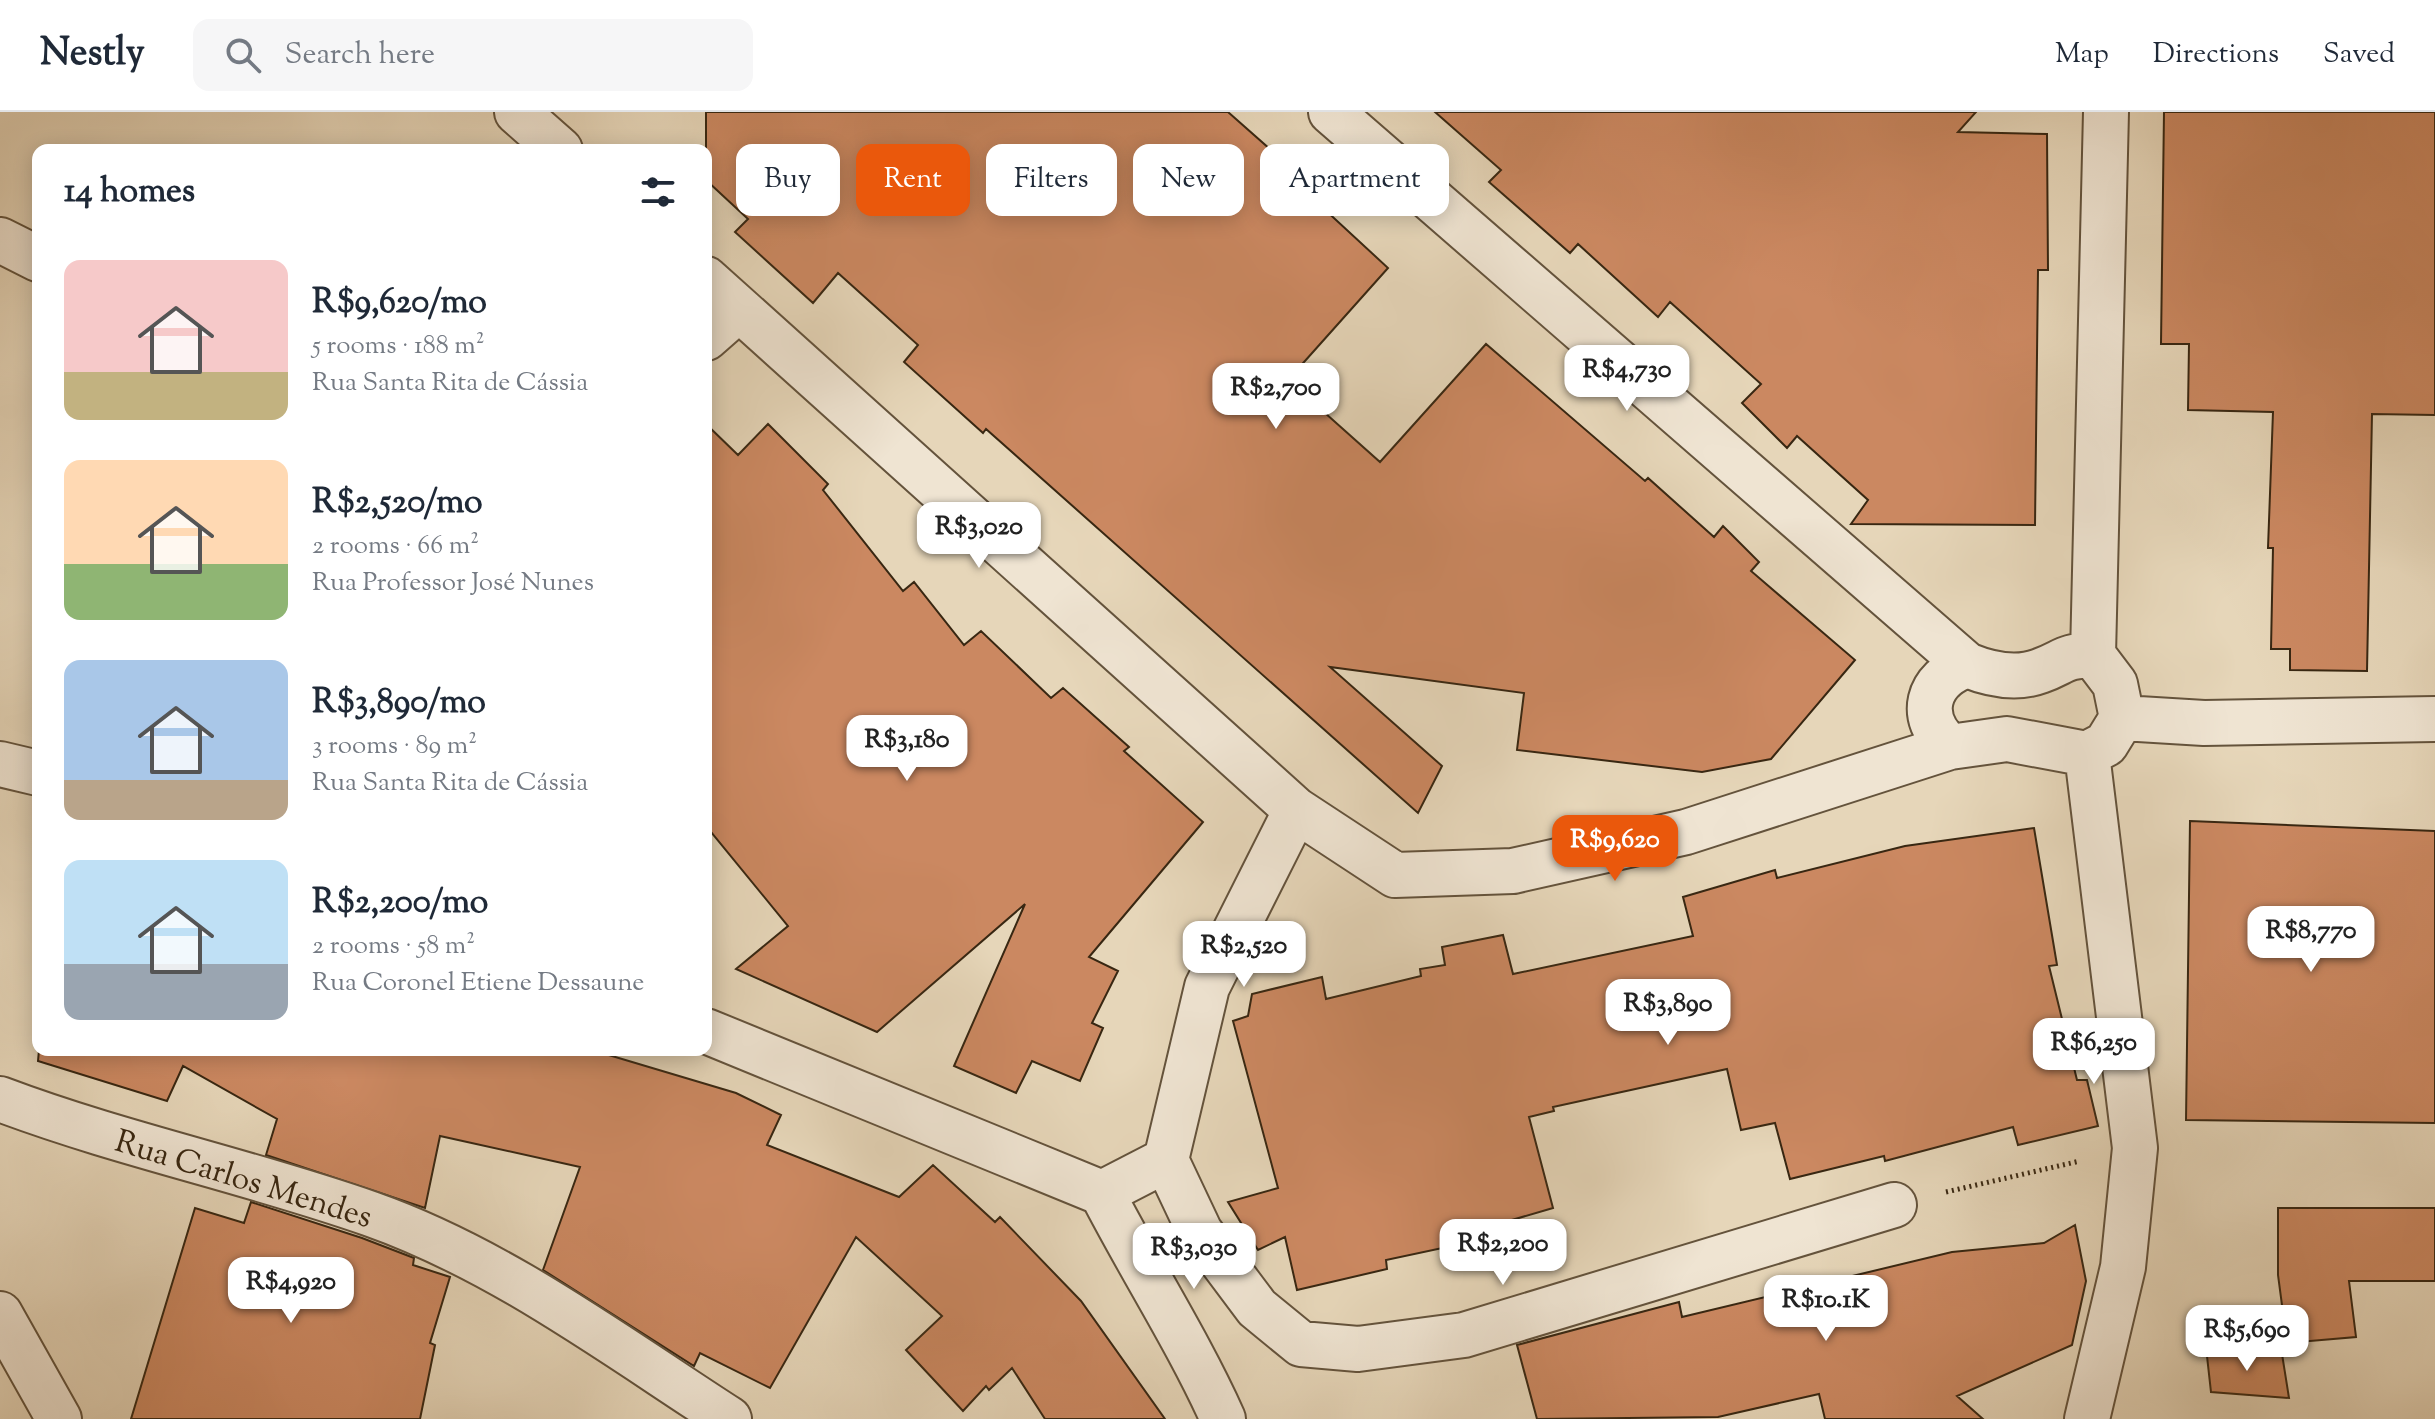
<!DOCTYPE html>
<meta charset="utf-8">
<style>
:root{--surface:#fff;--page:#f6f6f7;--text:#1f2937;--muted:#747a83;--line:#e0e1e3;--accent:#ea580c}
body{margin:0;font-family:"Sorts Mill Goudy",serif;background:var(--page);color:var(--text);height:100vh;display:flex;flex-direction:column;font-size:30px;white-space:nowrap}
*{box-sizing:border-box;margin:0}
p{font-size:26px;color:var(--muted)}
.icon{flex:none;width:44px;height:44px;fill:none;stroke:currentColor;stroke-width:2;stroke-linecap:round;stroke-linejoin:round}
.map{position:relative;flex:1;overflow:hidden}
.panel{position:absolute;left:32px;top:32px;width:680px;height:912px;display:flex;flex-direction:column;background:var(--surface);border-radius:16px;box-shadow:0 4px 20px #0003}
.panel>*{flex:none}
.hud{position:absolute;left:736px;top:32px;width:760px;height:72px;display:flex;gap:16px}
.price{position:absolute;translate:-50% -68px;padding:0 18px;border-radius:16px;background:#fff;color:#222;font-size:26px;line-height:52px;filter:drop-shadow(0 2px 4px #0008)}
.price::after{content:'';position:absolute;left:50%;top:48px;width:24px;height:18px;margin-left:-12px;background:inherit;clip-path:polygon(0 0,100% 0,50% 100%)}
.price.active{background:var(--accent);color:#fff}
ul{padding:0;list-style:none}
li{display:flex;align-items:center;gap:24px;height:200px;padding:0 32px}
li span{display:grid;place-items:center;flex:none;width:224px;height:160px;border-radius:16px;color:#555}
li>.icon{margin-inline-start:auto}
span .icon{width:96px;height:96px;fill:#fffc;stroke-width:1}
li b{font-size:34px}
h2{display:flex;justify-content:space-between;align-items:center;height:96px;padding:0 32px;font-size:34px}
.chip{padding:0 28px;border-radius:16px;background:var(--surface);box-shadow:0 4px 20px #0003;font-size:28px;line-height:72px}
.chip.active{background:var(--accent);color:#fff}
header{display:flex;align-items:center;gap:48px;box-sizing:border-box;height:112px;padding:0 40px;background:var(--surface);border-bottom:2px solid var(--line)}
header strong{font-size:38px}
nav{display:flex;gap:44px;margin-inline-start:auto;font-size:28px}
.search{width:560px;height:72px;background:var(--page);display:flex;align-items:center;gap:20px;box-sizing:border-box;padding:0 28px;border-radius:16px;color:var(--muted);font-size:30px}
.map>svg:first-child{display:block}
.building{fill:#cb8861;stroke:#382712;stroke-width:2}
.lines{fill:none;stroke-linecap:round;stroke-linejoin:round}
.minor-casing{stroke:#64533c;stroke-width:48}
.path{stroke:#382712;stroke-width:5;stroke-dasharray:2 4;stroke-linecap:butt}
.minor{stroke:#efe4d2;stroke-width:44}
.labels{text-anchor:middle;stroke-width:7;stroke-linejoin:round;paint-order:stroke}
.street-label{font-size:32px;fill:#382712;stroke:#efe4d2}
</style>
<header>
<strong>Nestly</strong>
<div class="search"><svg class="icon" aria-label="search" viewBox="0 0 24 24"><circle cx="10" cy="10" r="6"/><path d="M15 15l6 6"/></svg>Search here</div>
<nav><a>Map</a><a>Directions</a><a>Saved</a></nav>
</header>
<div class="map">
<svg width="2435" height="1307" viewBox="0 0 2435 1307">
<rect width="100%" height="100%" fill="#e6d6b9"/>
<filter id="stains"><feTurbulence type="fractalNoise" baseFrequency=".0025" numOctaves="4"/><feColorMatrix values="0 0 0 0 .2 0 0 0 0 .09 0 0 0 0 .02 0 0 0 .5 -.17"/></filter>
<radialGradient id="worn" r=".72"><stop offset=".6" stop-color="#630" stop-opacity="0"/><stop offset="1" stop-color="#630" stop-opacity=".3"/></radialGradient>
<path class="building" d="M706,0H1228L1315,77L1309,83L1388,156L1288,268L1380,350L1486,232L1645,369L1648,366L1714,425L1723,414L1759,450L1751,459L1855,548L1771,647L1702,660L1517,638L1524,581L1330,555L1442,654L1418,701L986,317L983,321L904,250L918,233L838,161L813,191L735,120L748,107L706,68Z
M1435,0H1976L1958,20L2047,22L2048,158H2038L2035,413L1851,412L1868,388L1797,324L1787,336L1742,291L1761,272L1670,190L1658,205L1578,132L1570,141L1489,70L1501,58Z
M2164,0H2435V303L2372,302L2367,559L2290,558V537H2271L2273,436H2268L2273,300L2188,298L2189,232H2161Z
M706,312L738,343L768,312L828,372L823,378L903,479L914,470L964,533L981,519L1051,586L1063,576L1129,635L1124,639L1203,710L1089,845L1118,859L1092,911L1103,916L1080,969L1032,949L1016,981L954,954L1025,792L877,920L736,857L788,814L706,714Z
M2190,709L2435,719V1011L2186,1008Z
M2034,716L2057,853L2049,854L2077,968H2087L2098,1014L2018,1033L2013,1015L1885,1049L1884,1044L1790,1067L1775,1011L1741,1018L1727,957L1553,995L1554,999L1529,1005L1553,1096L1464,1122L1466,1131L1386,1148L1387,1157L1297,1178L1285,1125L1258,1138L1228,1090L1278,1076L1233,909L1248,904L1252,882L1322,865L1326,887L1421,864L1420,857L1445,853L1442,835L1503,823L1513,862L1693,824L1683,785L1775,758L1777,766L1905,734Z
M39,938H592L736,981L781,1003L767,1033L899,1085L933,1053L995,1110L1000,1105L1081,1189L1165,1307H1045L1012,1256L989,1278L986,1274L963,1299L906,1238L942,1204L856,1125L770,1276L700,1241L694,1254L543,1158L580,1055L440,1024L425,1096L266,1043L277,1007L183,954L167,989L38,949Z
M251,1090L362,1126L414,1146L413,1153L450,1165L430,1231L435,1233L420,1307H131L195,1096L244,1111Z
M2278,1096H2435V1169H2349L2356,1225L2287,1231L2278,1163Z
M2075,1113L2086,1169L2072,1233L1957,1284L1983,1307H1825L1819,1282L1718,1305L1537,1307L1517,1233L1679,1190L1682,1205L1952,1140L2044,1131Z
M2206,1235L2282,1242L2289,1286L2211,1280Z"/>
<g class="lines">
<defs>
<path id="minor" d="M517,0L560,38
M1331,0L1967,553
M0,128L38,147
M706,167L1296,698L1395,763L1513,759L1686,720L1950,635
M706,226L739,197
M2093,543L2106,0
M2093,543L2115,572L2122,606L2106,632L2087,642L2007,627L1950,635C1916,605 1927,567 1967,553C1989,562 2016,568 2040,559C2065,550 2062,544 2093,543Z
M2122,606L2204,611L2435,607
M2087,642L2135,1036L2123,1155L2087,1307
M0,652L38,661
M706,919L1102,1081C1141,1157 1188,1229 1223,1307
M0,987C122,1033 249,1059 371,1102C501,1148 614,1233 729,1307
M1166,1048L1200,1120L1257,1196L1301,1232L1358,1237L1464,1223L1894,1093
M1166,1048L1207,875L1296,698
M1102,1081L1166,1048
M0,1202L59,1307"/>
</defs>
<use href="#minor" class="minor-casing"/>
<path class="path" d="M1946,1080L2080,1049"/>
<use href="#minor" class="minor"/>
</g>
<g class="labels">
<g class="street-label">
<text transform="translate(244 1066) rotate(17)" y="11">Rua Carlos Mendes</text>
</g>
</g>
<rect width="100%" height="100%" filter="url(#stains)"/>
<rect width="100%" height="100%" fill="url(#worn)"/>
</svg>
<b class="price" style="left:1627px;top:301px">R$4,730</b>
<b class="price" style="left:1276px;top:319px">R$2,700</b>
<b class="price" style="left:979px;top:458px">R$3,020</b>
<b class="price" style="left:907px;top:671px">R$3,180</b>
<b class="price active" style="left:1615px;top:771px">R$9,620</b>
<b class="price" style="left:2311px;top:862px">R$8,770</b>
<b class="price" style="left:1244px;top:877px">R$2,520</b>
<b class="price" style="left:1668px;top:935px">R$3,890</b>
<b class="price" style="left:2094px;top:974px">R$6,250</b>
<b class="price" style="left:1503px;top:1175px">R$2,200</b>
<b class="price" style="left:1194px;top:1179px">R$3,030</b>
<b class="price" style="left:291px;top:1213px">R$4,920</b>
<b class="price" style="left:1826px;top:1231px">R$10.1K</b>
<b class="price" style="left:2247px;top:1261px">R$5,690</b>
<div class="hud">
<a class="chip">Buy</a>
<a class="chip active">Rent</a>
<a class="chip">Filters</a>
<a class="chip">New</a>
<a class="chip">Apartment</a>
</div>
<section class="panel">
<h2>14 homes<svg class="icon" aria-label="filters" viewBox="0 0 24 24"><path d="M4 7h16M4 17h16"/><circle cx="9" cy="7" r="2"/><circle cx="15" cy="17" r="2"/></svg></h2>
<ul>
<li><span style="background:linear-gradient(#f6c9c9 70%,#c2b280 0)"><svg class="icon" aria-label="home" viewBox="0 0 24 24"><path d="M3 11l9-7 9 7M6 9v11h12V9"/></svg></span><div><b>R$9,620/mo</b><p>5 rooms · 188 m²</p><p>Rua Santa Rita de Cássia</p></div></li>
<li><span style="background:linear-gradient(#ffd9b3 65%,#8fb573 0)"><svg class="icon" aria-label="home" viewBox="0 0 24 24"><path d="M3 11l9-7 9 7M6 9v11h12V9"/></svg></span><div><b>R$2,520/mo</b><p>2 rooms · 66 m²</p><p>Rua Professor José Nunes</p></div></li>
<li><span style="background:linear-gradient(#a9c7e8 75%,#b9a48a 0)"><svg class="icon" aria-label="home" viewBox="0 0 24 24"><path d="M3 11l9-7 9 7M6 9v11h12V9"/></svg></span><div><b>R$3,890/mo</b><p>3 rooms · 89 m²</p><p>Rua Santa Rita de Cássia</p></div></li>
<li><span style="background:linear-gradient(#bfe0f5 65%,#9aa5b1 0)"><svg class="icon" aria-label="home" viewBox="0 0 24 24"><path d="M3 11l9-7 9 7M6 9v11h12V9"/></svg></span><div><b>R$2,200/mo</b><p>2 rooms · 58 m²</p><p>Rua Coronel Etiene Dessaune</p></div></li>
</ul>
</section>
</div>
